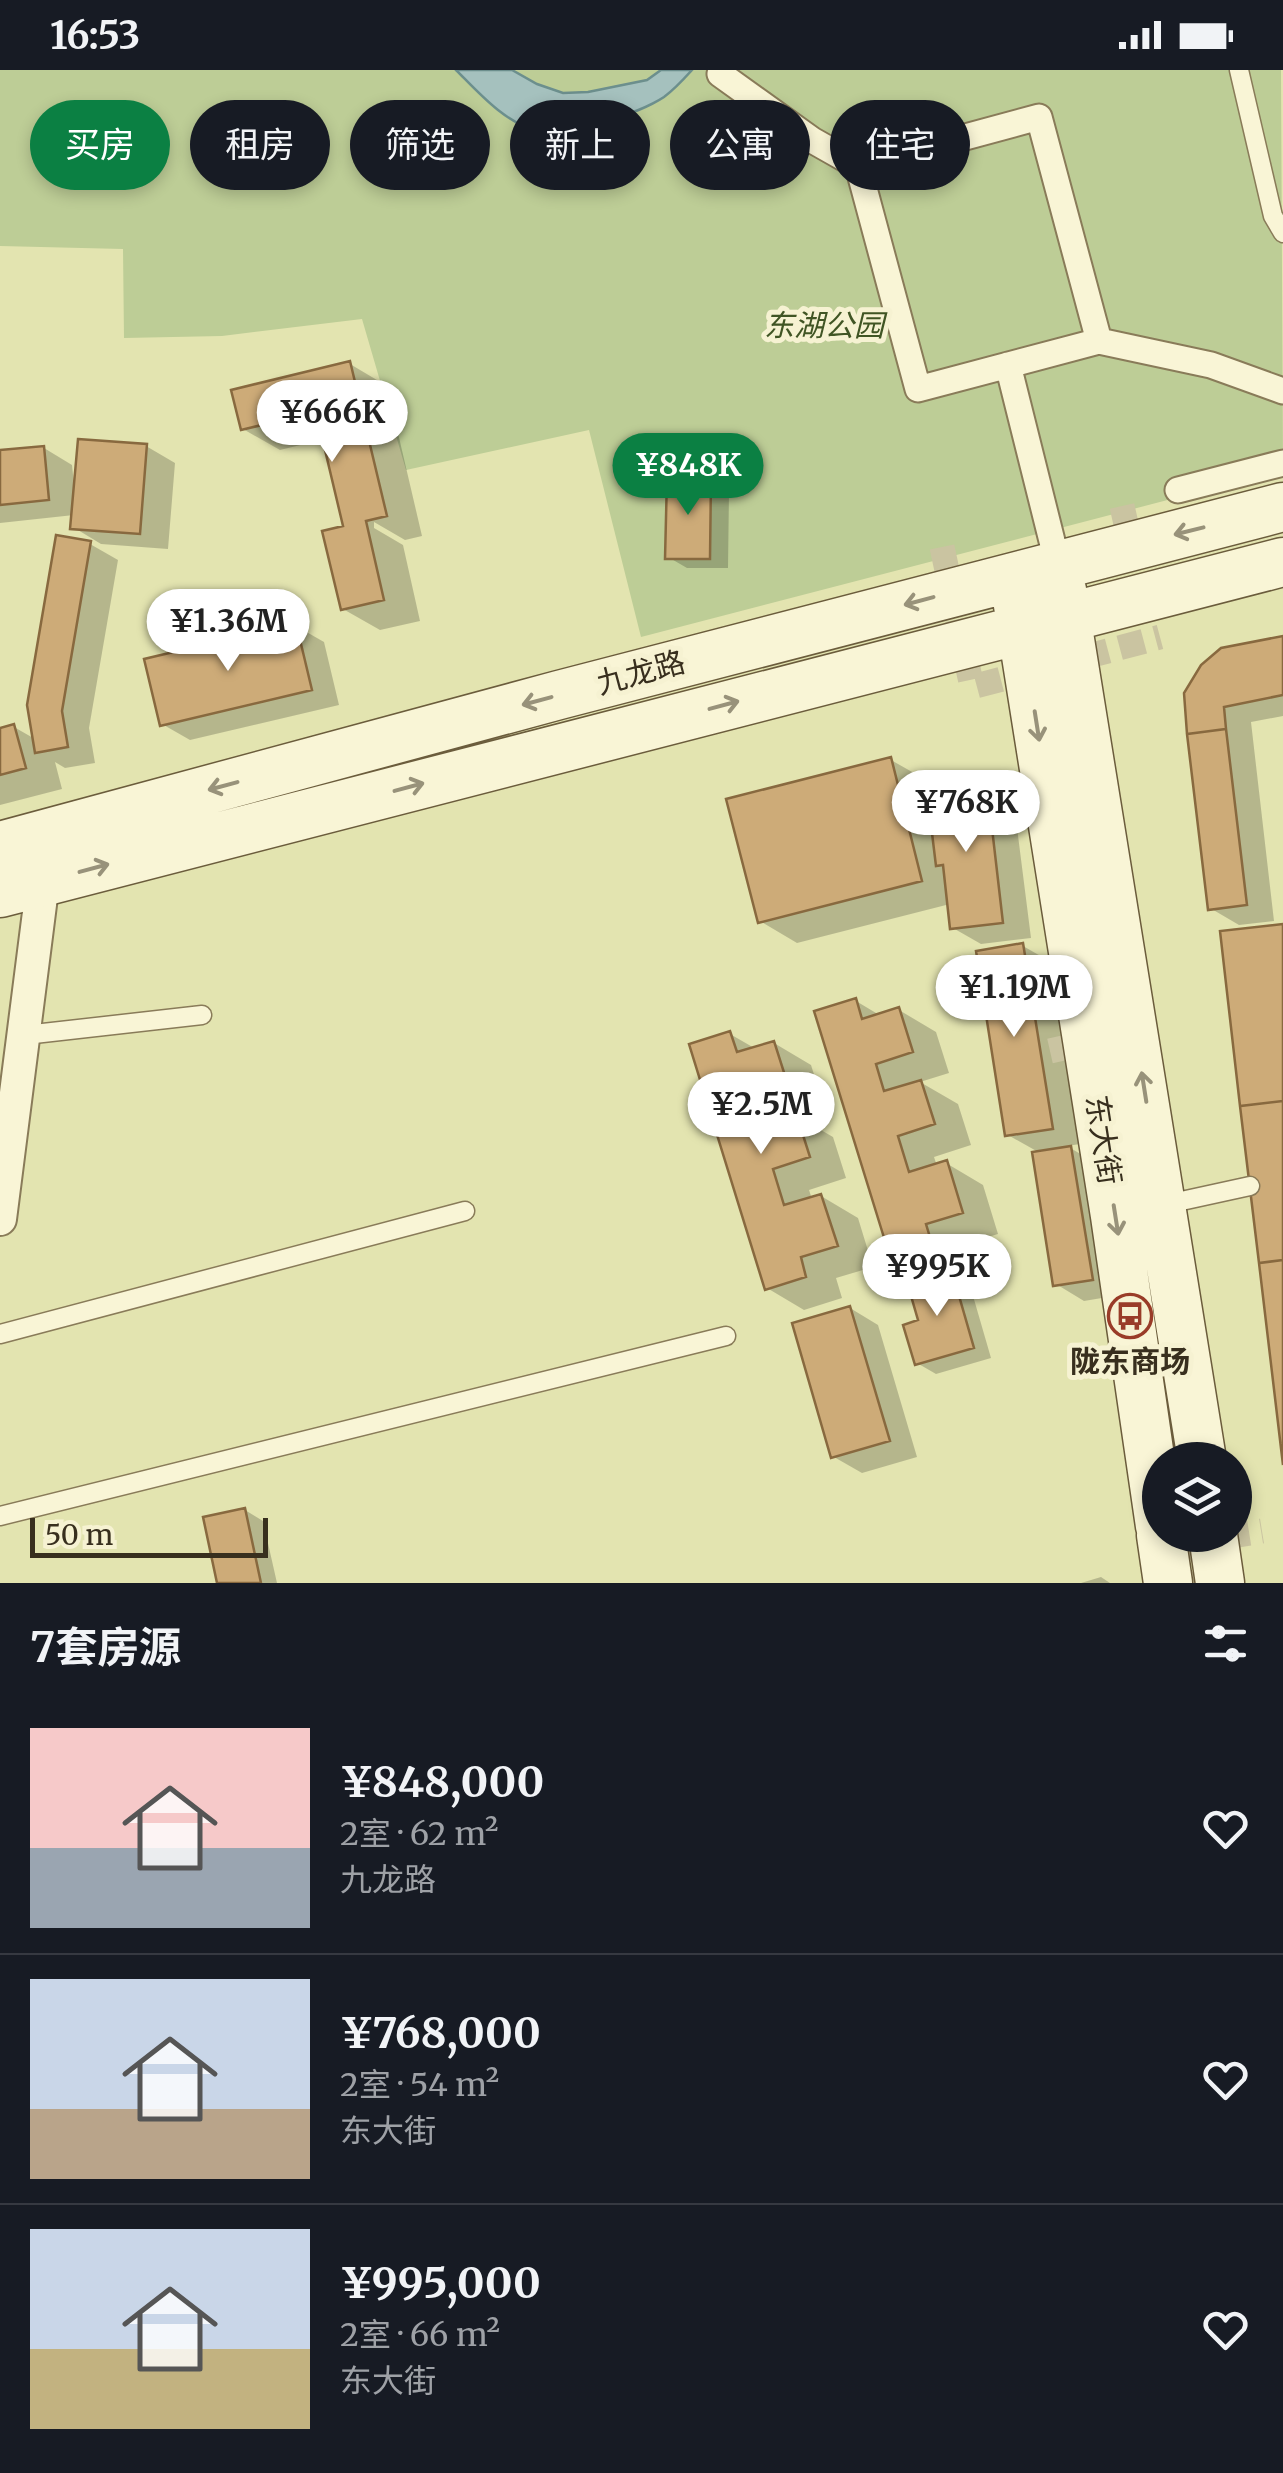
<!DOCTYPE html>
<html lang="zh">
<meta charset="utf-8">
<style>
:root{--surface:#171b24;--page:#20242c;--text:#f1f3f6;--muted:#9ea1a6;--line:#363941;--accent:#0b8043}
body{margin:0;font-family:Merriweather,"Noto Sans SC",serif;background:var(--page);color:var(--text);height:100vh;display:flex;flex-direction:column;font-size:38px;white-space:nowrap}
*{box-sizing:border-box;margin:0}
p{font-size:32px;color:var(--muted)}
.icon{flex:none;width:55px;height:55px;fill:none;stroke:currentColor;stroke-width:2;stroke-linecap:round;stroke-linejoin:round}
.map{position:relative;height:1513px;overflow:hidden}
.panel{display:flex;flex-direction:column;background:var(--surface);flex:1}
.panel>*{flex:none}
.hud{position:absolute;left:30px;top:30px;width:1225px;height:90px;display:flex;gap:20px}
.tools{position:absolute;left:1142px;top:1372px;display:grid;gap:20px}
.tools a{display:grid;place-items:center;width:110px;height:110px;border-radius:50%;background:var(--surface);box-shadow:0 5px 15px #0003;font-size:50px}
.scale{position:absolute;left:30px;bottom:25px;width:238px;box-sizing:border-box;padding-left:10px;border:5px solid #382f1e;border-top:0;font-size:28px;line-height:35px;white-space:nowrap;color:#382f1e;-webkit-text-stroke:8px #f6f2d2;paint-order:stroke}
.price{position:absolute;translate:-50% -85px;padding:0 22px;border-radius:35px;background:#fff;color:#222;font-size:32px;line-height:65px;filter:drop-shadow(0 2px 5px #0008)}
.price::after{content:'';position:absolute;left:50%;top:60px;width:30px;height:22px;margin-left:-15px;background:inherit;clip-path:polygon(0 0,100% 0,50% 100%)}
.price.current{background:var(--accent);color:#fff}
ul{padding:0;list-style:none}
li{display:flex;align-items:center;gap:30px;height:250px;padding:0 30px}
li+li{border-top:2px solid var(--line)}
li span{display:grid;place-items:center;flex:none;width:280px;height:200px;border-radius:0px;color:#555}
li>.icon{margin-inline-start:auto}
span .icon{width:120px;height:120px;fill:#fffc;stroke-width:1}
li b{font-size:42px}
h2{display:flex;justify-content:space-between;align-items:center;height:120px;padding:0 30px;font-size:42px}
.chip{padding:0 35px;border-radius:45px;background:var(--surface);box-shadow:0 5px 15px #0003;font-size:35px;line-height:90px}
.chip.current{background:var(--accent);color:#fff}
.status{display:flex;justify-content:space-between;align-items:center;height:70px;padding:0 50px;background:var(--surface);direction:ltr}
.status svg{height:28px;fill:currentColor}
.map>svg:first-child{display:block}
.farmland{fill:#e3e4b0;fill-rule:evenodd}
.green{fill:#bdcd96}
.water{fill:#a5c1be;stroke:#6c8f8d;stroke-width:2.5}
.shadow{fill:#0003}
.building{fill:#cdab78;stroke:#88693f;stroke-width:2.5}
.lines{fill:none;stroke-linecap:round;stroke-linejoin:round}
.pedestrian-tunnel{stroke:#cac4a1;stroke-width:25;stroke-dasharray:25 12;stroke-linecap:butt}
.service-casing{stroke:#897b59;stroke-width:21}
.pedestrian-casing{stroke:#897b59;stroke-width:29}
.minor-casing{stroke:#897b59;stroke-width:36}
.secondary-casing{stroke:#6b5c3c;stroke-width:51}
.service{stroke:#f9f5d6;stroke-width:18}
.pedestrian{stroke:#f9f5d6;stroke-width:25}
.minor{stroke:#f9f5d6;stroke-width:32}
.secondary{stroke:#f9f5d6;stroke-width:48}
.oneway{stroke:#98927a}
.labels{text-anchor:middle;stroke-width:10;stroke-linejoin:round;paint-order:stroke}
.park-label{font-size:30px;font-style:italic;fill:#405524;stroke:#f6f2d2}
.street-label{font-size:30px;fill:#382f1e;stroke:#f6f2d2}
.poi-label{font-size:30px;font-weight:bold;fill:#382f1e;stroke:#f6f2d2}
</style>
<div class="status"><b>16:53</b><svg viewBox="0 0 49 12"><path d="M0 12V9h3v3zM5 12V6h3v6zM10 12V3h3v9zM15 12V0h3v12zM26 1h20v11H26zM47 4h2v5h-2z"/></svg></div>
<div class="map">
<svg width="1283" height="1513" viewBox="0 0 1283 1513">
<rect width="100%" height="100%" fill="#efe9c2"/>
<path class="farmland" d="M0,0H1283V1513H0ZM1160,1390H1235V1465H1160Z"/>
<path class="green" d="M0,0H1281L1283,400L641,567L589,360L406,400L362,249L222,266L124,268L123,179L0,176Z"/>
<path class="water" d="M456,0H512L537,14L563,23L588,22L647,10L661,0H692C683,10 675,19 664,27C640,43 564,69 537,61C504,52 479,23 456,0Z"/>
<path class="shadow" d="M350,294L387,316L422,466L405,470L374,452V458L403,475L420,551L380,560L343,539L346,458L325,369L280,380L243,359Z
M146,376L175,393L168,479L101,474L73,457L74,445L0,453V382L44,378L72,395L74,414H77Z
M710,410L729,421L728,498H687L668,487Z
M90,474L118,490L89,658L95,693L65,698L55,692L62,719L0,735V660L14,657L35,669Z
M296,556L324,572L339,635L190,670L162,654Z
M1283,568V646L1251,652L1274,851L1239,855L1210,838L1186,624Z
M891,690L928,711L931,724L986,718L1014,734L1031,868L981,874L953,858L950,834L797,873L760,851Z
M1023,876L1051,892L1080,1074L1067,1076L1099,1095L1120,1225L1084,1231L1056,1214L1040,1083L1008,1065Z
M856,931L881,946L899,940L936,962L949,1003L920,1012L958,1034L971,1075L934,1087L937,1096L946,1093L983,1115L998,1164L961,1175L967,1195L949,1200L969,1212L991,1288L936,1304L917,1293L930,1207L892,1185Z
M730,964L756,979L774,973L811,995L824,1036L795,1045L833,1067L846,1108L809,1120L812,1129L821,1126L858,1148L873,1197L836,1208L842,1228L804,1240L767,1218Z
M850,1238L878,1255L917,1387L862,1403L834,1387Z
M245,1440L263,1451L277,1513H220Z
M1101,1507L1110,1513H1081Z"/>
<path class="building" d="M350,291L387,446L366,451L384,530L341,540L322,461L343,456L316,342L241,360L231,320Z
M78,369L147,374L140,464L70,459Z
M44,376L49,430L0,435V380Z
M667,407L711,408L710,489H665Z
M56,465L91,471L62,641L68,677L35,683L27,635Z
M296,553L312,620L160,656L144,589Z
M1283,566V625L1224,637L1226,659L1187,664L1184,623L1201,595L1221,578Z
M14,654L26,698L0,705V658Z
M1226,659L1247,835L1208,840L1187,664Z
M891,687L922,811L758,853L726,729Z
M987,715L1003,853L950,859L943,795L936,796L927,722Z
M1283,854V1031L1240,1036L1220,861Z
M1023,873L1053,1059L1005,1066L976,881Z
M856,928L862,949L899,937L913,982L876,994L884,1021L921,1010L935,1054L898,1066L909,1102L947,1090L963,1143L926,1154L932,1174L890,1187L814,941Z
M730,961L737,982L774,971L788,1015L750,1027L759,1054L796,1043L810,1087L773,1099L784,1135L821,1124L838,1176L801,1187L806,1207L765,1220L689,974Z
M1283,1031V1190L1259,1193L1240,1036Z
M1071,1076L1093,1210L1053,1216L1032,1082Z
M1283,1190V1395L1259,1193Z
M951,1198L974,1278L915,1295L903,1255L918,1250L907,1212Z
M850,1236L890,1371L831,1388L792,1253Z
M245,1438L261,1513H217L203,1447Z"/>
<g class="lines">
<path class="pedestrian-tunnel" d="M1122,436L1144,535
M942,477L972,617L1160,567
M1050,981L1094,971
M1157,1273L1175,1390
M1187,1465L1194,1513
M1188,1473L1262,1461"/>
<defs>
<path id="service" d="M1239,0L1273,146L1283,163
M25,965L202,945
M1163,1135L1250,1116
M0,1264L465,1141
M0,1446L726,1266"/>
<path id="pedestrian" d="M720,4L812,70L858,96
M1039,47L1099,271L918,319L858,96Z
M1099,271L1211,295L1283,321
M1008,295L1058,495
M1178,420L1283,393"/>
<path id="minor" d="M0,1149L43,811"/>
<path id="secondary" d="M1062,520L1202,1390
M1017,529L1115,1146L1160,1456
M0,776L559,625L1283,437
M0,823L1283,492
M1161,1465L1168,1513
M1213,1465L1220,1513"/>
</defs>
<use href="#service" class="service-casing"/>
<use href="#pedestrian" class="pedestrian-casing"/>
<use href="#minor" class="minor-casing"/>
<use href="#secondary" class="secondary-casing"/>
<use href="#service" class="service"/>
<use href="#pedestrian" class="pedestrian"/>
<use href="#minor" class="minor"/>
<use href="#secondary" class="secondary"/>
</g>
<defs><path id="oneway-shaft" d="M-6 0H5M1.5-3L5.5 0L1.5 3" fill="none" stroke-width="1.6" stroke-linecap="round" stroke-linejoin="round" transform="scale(2.5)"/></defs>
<g class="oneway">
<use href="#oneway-shaft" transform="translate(1189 461) rotate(166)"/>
<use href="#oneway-shaft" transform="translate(919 531) rotate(165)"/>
<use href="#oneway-shaft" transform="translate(537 631) rotate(165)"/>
<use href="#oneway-shaft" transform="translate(724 635) rotate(-15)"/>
<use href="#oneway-shaft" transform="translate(1037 656) rotate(81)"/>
<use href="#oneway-shaft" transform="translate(223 716) rotate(165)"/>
<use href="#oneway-shaft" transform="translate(409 717) rotate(-15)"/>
<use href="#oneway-shaft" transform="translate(94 798) rotate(-15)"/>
<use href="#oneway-shaft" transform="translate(1144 1017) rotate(-99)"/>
<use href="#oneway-shaft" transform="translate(1116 1150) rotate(81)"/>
</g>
<defs>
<symbol id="bus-ring" viewBox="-11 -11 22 22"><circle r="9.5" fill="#f6f2d2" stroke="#993c28" stroke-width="1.5"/><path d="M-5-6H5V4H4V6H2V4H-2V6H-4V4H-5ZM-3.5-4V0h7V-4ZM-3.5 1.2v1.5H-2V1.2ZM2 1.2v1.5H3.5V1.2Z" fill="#993c28"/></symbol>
</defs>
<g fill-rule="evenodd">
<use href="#bus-ring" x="1105" y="1221" width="50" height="50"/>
</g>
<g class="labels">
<g class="park-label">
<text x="824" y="266">东湖公园</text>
</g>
<g class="street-label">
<text transform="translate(641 603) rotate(-15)" y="10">九龙路</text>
<text transform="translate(1103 1070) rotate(81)" y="10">东大街</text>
</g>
<g class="poi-label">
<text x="1130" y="1302">陇东商场</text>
</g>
</g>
</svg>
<div class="tools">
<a><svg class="icon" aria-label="layers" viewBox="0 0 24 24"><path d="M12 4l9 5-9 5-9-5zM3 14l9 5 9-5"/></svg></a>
</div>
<div class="scale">50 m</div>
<b class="price" style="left:332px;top:395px">¥666K</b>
<b class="price current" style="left:688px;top:448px">¥848K</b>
<b class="price" style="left:228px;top:604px">¥1.36M</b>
<b class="price" style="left:966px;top:785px">¥768K</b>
<b class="price" style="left:1014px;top:970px">¥1.19M</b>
<b class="price" style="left:761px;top:1087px">¥2.5M</b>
<b class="price" style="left:937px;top:1249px">¥995K</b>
<div class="hud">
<a class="chip current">买房</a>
<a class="chip">租房</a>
<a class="chip">筛选</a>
<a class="chip">新上</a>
<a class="chip">公寓</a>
<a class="chip">住宅</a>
</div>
</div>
<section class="panel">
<h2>7套房源<svg class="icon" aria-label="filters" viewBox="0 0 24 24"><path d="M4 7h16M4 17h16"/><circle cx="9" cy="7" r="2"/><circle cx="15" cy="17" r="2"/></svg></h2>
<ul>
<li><span style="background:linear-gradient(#f6c9c9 60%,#9aa5b1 0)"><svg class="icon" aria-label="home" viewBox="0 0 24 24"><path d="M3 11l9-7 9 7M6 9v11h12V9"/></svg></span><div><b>¥848,000</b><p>2室 · 62 m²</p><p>九龙路</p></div><svg class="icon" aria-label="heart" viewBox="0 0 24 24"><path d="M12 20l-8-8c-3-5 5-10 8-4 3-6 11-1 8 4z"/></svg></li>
<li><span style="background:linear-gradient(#c9d6e8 65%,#b9a48a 0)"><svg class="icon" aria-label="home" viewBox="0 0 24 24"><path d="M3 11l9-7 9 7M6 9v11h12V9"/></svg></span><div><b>¥768,000</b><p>2室 · 54 m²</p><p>东大街</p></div><svg class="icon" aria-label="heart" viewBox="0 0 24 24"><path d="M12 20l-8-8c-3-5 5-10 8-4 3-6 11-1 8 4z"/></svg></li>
<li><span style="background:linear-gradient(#c9d6e8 60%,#c2b280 0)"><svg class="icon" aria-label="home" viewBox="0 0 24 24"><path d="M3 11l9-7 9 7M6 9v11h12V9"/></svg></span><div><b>¥995,000</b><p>2室 · 66 m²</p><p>东大街</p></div><svg class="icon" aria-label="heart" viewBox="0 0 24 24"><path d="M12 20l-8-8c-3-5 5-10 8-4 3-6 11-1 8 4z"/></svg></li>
</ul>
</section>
